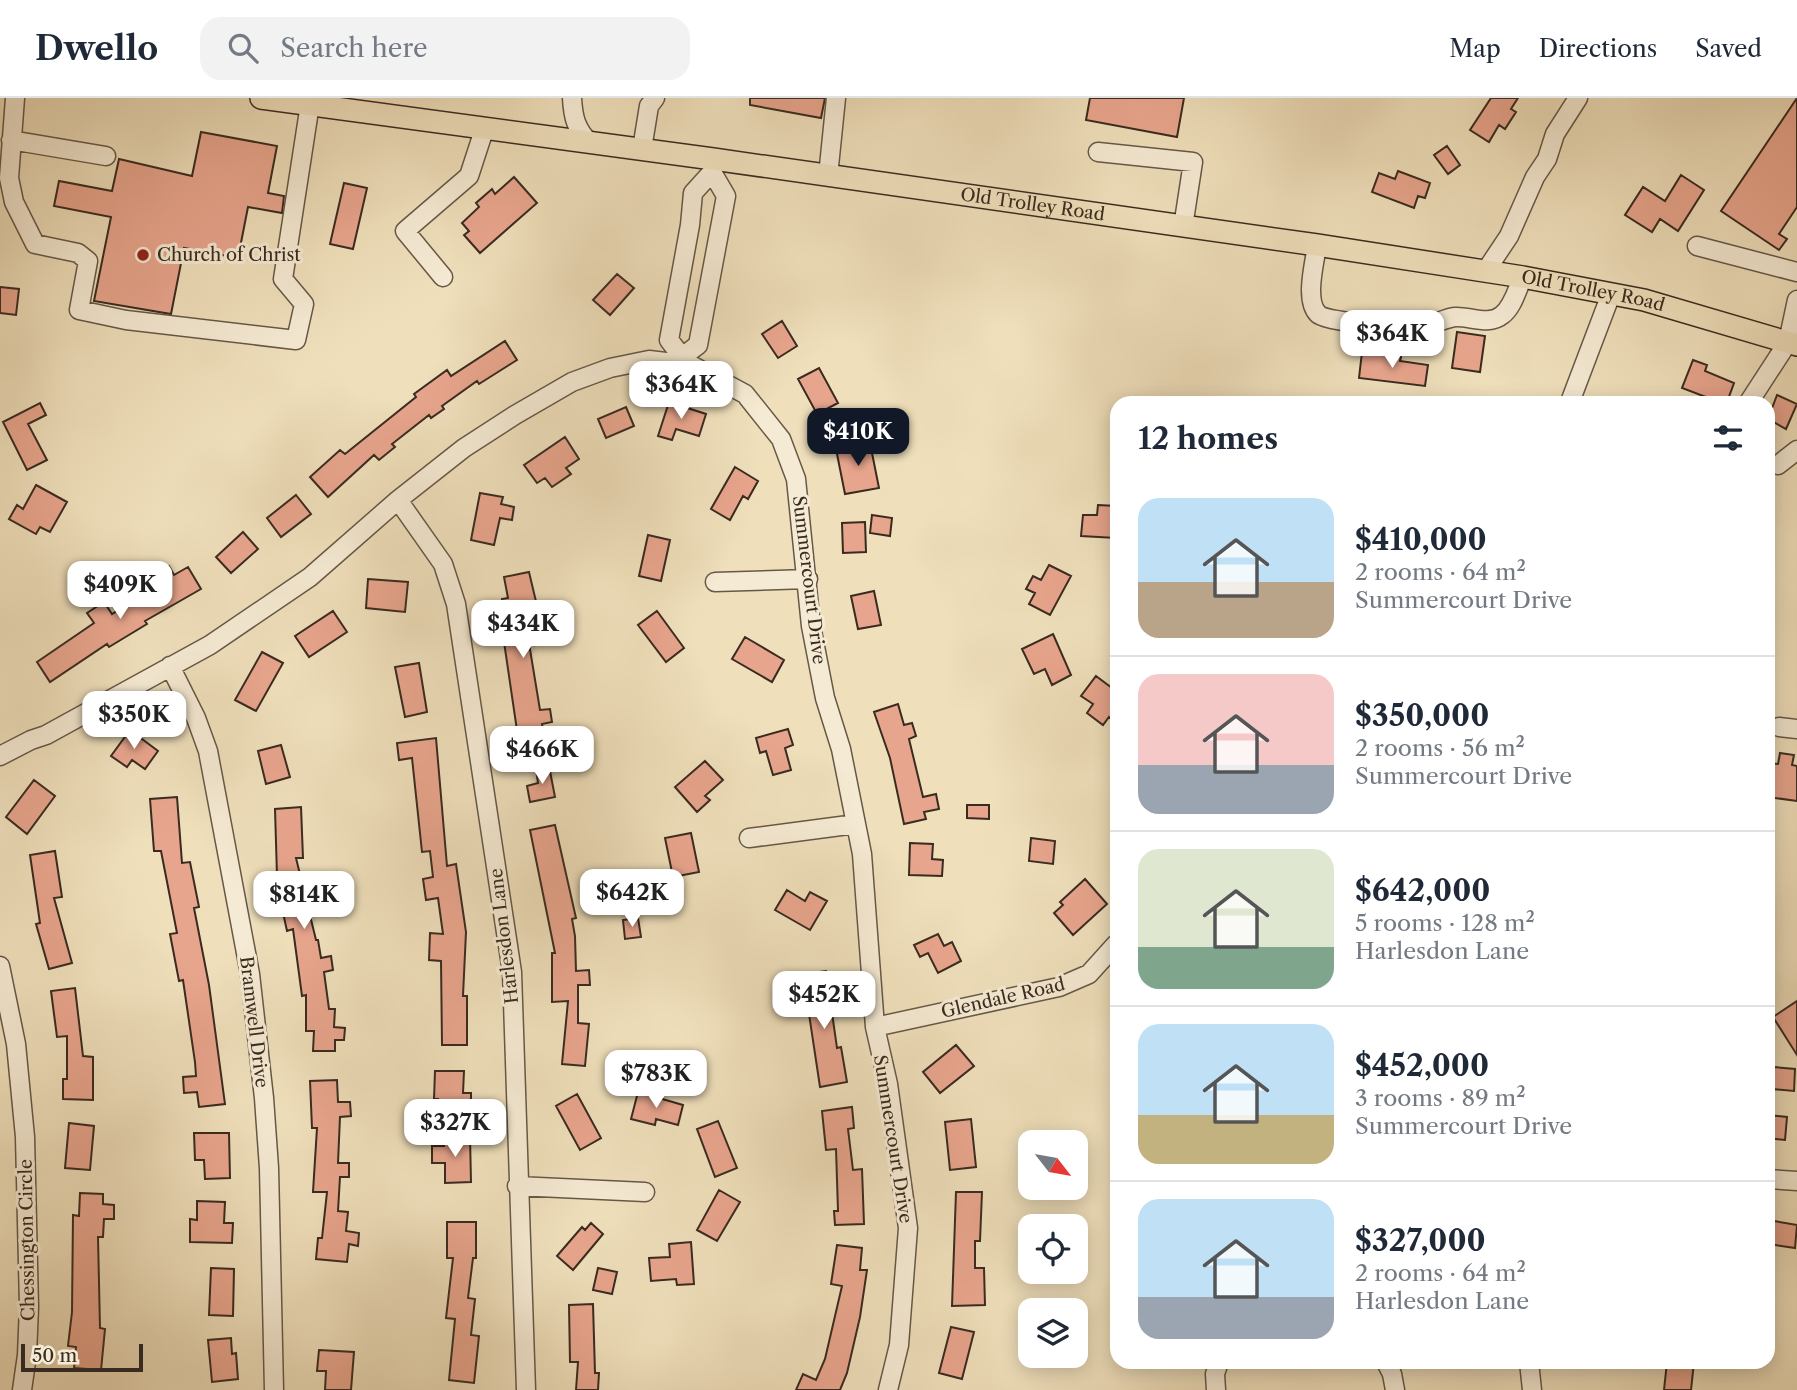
<!DOCTYPE html>
<meta charset="utf-8">
<style>
:root{--surface:#fff;--page:#f2f2f3;--text:#1f2937;--muted:#747a83;--line:#e0e1e3;--accent:#111827}
body{margin:0;font-family:"Libre Caslon Text",serif;background:var(--page);color:var(--text);height:100vh;display:flex;flex-direction:column;font-size:26px;white-space:nowrap}
*{box-sizing:border-box;margin:0}
p{font-size:23px;color:var(--muted)}
.icon{flex:none;width:38px;height:38px;fill:none;stroke:currentColor;stroke-width:2;stroke-linecap:round;stroke-linejoin:round}
.map{position:relative;flex:1;overflow:hidden}
.drawer{position:absolute;left:1110px;top:298px;width:665px;height:973px;display:flex;flex-direction:column;background:var(--surface);border-radius:21px;box-shadow:0 4px 18px #0003}
.drawer>*{flex:none}
.needle{width:46px;rotate:121deg}
.fabs{position:absolute;left:1018px;top:1032px;display:grid;gap:14px}
.fabs a{display:grid;place-items:center;width:70px;height:70px;border-radius:14px;background:var(--surface);box-shadow:0 4px 18px #0003;font-size:35px}
.scale{position:absolute;left:21px;bottom:18px;width:122px;box-sizing:border-box;padding-left:7px;border:4px solid #392b20;border-top:0;font-size:19px;line-height:24px;white-space:nowrap;color:#392b20;-webkit-text-stroke:5px #f5ead3;paint-order:stroke}
.price{position:absolute;translate:-50% -60px;padding:0 16px;border-radius:14px;background:#fff;color:#222;font-size:23px;line-height:46px;filter:drop-shadow(0 2px 4px #0008)}
.price::after{content:'';position:absolute;left:50%;top:42px;width:21px;height:16px;margin-left:-10px;background:inherit;clip-path:polygon(0 0,100% 0,50% 100%)}
.price.active{background:var(--accent);color:#fff}
ul{padding:0;list-style:none}
li{display:flex;align-items:center;gap:21px;height:175px;padding:0 28px}
li+li{border-top:2px solid var(--line)}
li span{display:grid;place-items:center;flex:none;width:196px;height:140px;border-radius:21px;color:#555}
li>.icon{margin-inline-start:auto}
span .icon{width:84px;height:84px;fill:#fffc;stroke-width:1}
li b{font-size:30px}
h2{display:flex;justify-content:space-between;align-items:center;height:84px;padding:0 28px;font-size:30px}
header{display:flex;align-items:center;gap:42px;box-sizing:border-box;height:98px;padding:0 35px;background:var(--surface);border-bottom:2px solid var(--line)}
header strong{font-size:33px}
nav{display:flex;gap:38px;margin-inline-start:auto;font-size:24px}
.search{width:490px;height:63px;background:var(--page);display:flex;align-items:center;gap:18px;box-sizing:border-box;padding:0 24px;border-radius:21px;color:var(--muted);font-size:26px}
.map>svg:first-child{display:block}
.building{fill:#e8a58d;stroke:#392b20;stroke-width:2}
.lines{fill:none;stroke-linecap:round;stroke-linejoin:round}
.minor-casing{stroke:#665847;stroke-width:21}
.major-casing{stroke:#392b20;stroke-width:24}
.minor{stroke:#f5ead3;stroke-width:18}
.major{stroke:#efdfbb;stroke-width:21}
.poi-dot{fill:#8f2418;stroke:#f5ead3;stroke-width:2.5}
.labels{text-anchor:middle;stroke-width:6;stroke-linejoin:round;paint-order:stroke}
.street-label{font-size:18px;fill:#392b20;stroke:#f5ead3}
.poi-label{font-size:18px;fill:#392b20;stroke:#f5ead3;text-anchor:start}
</style>
<header>
<strong>Dwello</strong>
<div class="search"><svg class="icon" aria-label="search" viewBox="0 0 24 24"><circle cx="10" cy="10" r="6"/><path d="M15 15l6 6"/></svg>Search here</div>
<nav><a>Map</a><a>Directions</a><a>Saved</a></nav>
</header>
<div class="map">
<svg width="1797" height="1292" viewBox="0 0 1797 1292">
<rect width="100%" height="100%" fill="#efdfbb"/>
<filter id="stains"><feTurbulence type="fractalNoise" baseFrequency=".00286" numOctaves="4"/><feColorMatrix values="0 0 0 0 .2 0 0 0 0 .09 0 0 0 0 .02 0 0 0 .5 -.17"/></filter>
<radialGradient id="worn" r=".72"><stop offset=".6" stop-color="#630" stop-opacity="0"/><stop offset="1" stop-color="#630" stop-opacity=".3"/></radialGradient>
<path class="building" d="M750,0H825L821,20L750,7Z
M1090,0H1184L1177,39L1086,22Z
M1491,0H1518L1511,11L1516,14L1505,31L1499,27L1489,44L1470,32Z
M1797,0V109L1779,136L1787,141L1779,152L1721,113Z
M201,34L277,48L268,95L284,98L282,115L248,109L238,160L184,150L171,216L94,203L111,119L54,108L59,83L112,93L119,61L192,78Z
M1447,48L1460,67L1448,76L1434,57Z
M1398,73L1430,85L1425,100L1418,98L1414,110L1372,94L1379,75L1395,81Z
M1681,77L1704,92L1678,133L1660,121L1652,134L1625,117L1643,89L1665,103Z
M514,79L537,105L480,155L464,137L469,133L462,125L479,109L476,105L492,91L495,96Z
M344,85L367,90L353,151L330,146Z
M617,176L634,190L610,217L593,202Z
M0,189L19,191L16,217L0,215Z
M782,223L797,248L778,260L762,236Z
M1457,234L1485,238L1480,274L1452,270Z
M505,243L517,262L479,286L477,283L442,308L444,311L431,320L429,317L392,346L395,349L379,362L374,357L328,399L310,379L340,352L345,356L416,299L414,296L447,272L451,278Z
M1362,254L1401,259L1400,263L1428,267L1425,288L1359,280Z
M1693,262L1707,267L1705,273L1734,285L1727,304H1719L1682,290Z
M819,270L838,305L817,316L798,281Z
M1777,297L1797,306L1786,331L1768,321Z
M669,304L706,316L699,338L676,331L672,342L658,338Z
M40,305L46,317L28,326L47,362L27,372L3,324Z
M626,309L634,328L606,340L598,321Z
M565,339L579,361L566,370L571,376L552,389L545,380L537,385L524,367Z
M870,345L879,390L845,396L836,351Z
M735,369L758,383L748,401L743,398L730,422L711,411Z
M36,387L67,404L50,434L40,429L36,436L9,421L17,407L23,411Z
M480,395L503,399L501,406L514,409L512,422L500,420L494,447L471,442Z
M296,397L311,416L281,439L267,420Z
M1098,407L1116,408V440L1081,438L1083,417H1097Z
M872,417L892,420L890,438L870,435Z
M865,424L866,454L843,455L842,425Z
M243,434L258,451L231,475L216,459Z
M648,437L670,442L661,483L639,478Z
M1049,467L1071,478L1050,517L1029,506L1035,495L1026,491L1033,478L1041,482Z
M169,468L174,477L188,469L201,491L145,523L147,526L109,549L107,546L50,584L37,564L94,525L87,515L104,504L112,516L158,486L153,477Z
M529,474L538,512L524,515L540,612L550,611L552,624L542,626L544,642L519,646L503,537L509,536L502,501L508,500L504,479Z
M368,481L408,484L405,514L366,510Z
M874,493L881,527L858,531L851,498Z
M333,513L347,534L309,559L295,538Z
M657,513L684,550L666,564L638,527Z
M1053,536L1071,577L1052,587L1045,571L1034,576L1022,551Z
M745,539L784,562L772,584L732,561Z
M262,554L283,565L256,613L235,602Z
M419,565L427,614L405,619L395,569Z
M1096,578L1116,593V625L1109,619L1103,627L1087,615L1093,606L1081,598Z
M898,606L904,627L912,625L916,638L909,641L923,699L936,696L939,711L924,714L926,721L904,726L890,660L874,614Z
M788,631L793,647L785,650L791,672L773,677L766,653L760,655L756,640Z
M130,632L158,653L145,671L132,662L127,669L111,658Z
M436,640L447,768L456,766L466,834L463,898H467V947H442L441,863L429,862L430,835L443,836L438,800L426,802L423,781L433,779L430,753L422,754L412,660L399,662L397,645Z
M281,647L290,679L266,686L258,653Z
M1780,655L1794,657L1792,667L1797,668V703L1768,699V665L1778,666Z
M705,663L723,682L705,698L710,702L697,714L675,689Z
M549,668L555,699L530,704L527,688L538,685L536,671Z
M34,682L55,698L27,736L6,719Z
M177,699L182,765L190,764L199,809L194,810L209,887L225,1006L199,1009L197,994L184,995L183,979L196,978L195,964L183,882L179,883L170,836L177,835L161,753H154L150,701Z
M967,707H989V721L967,720Z
M301,709L303,760H296L316,842H318L321,860L331,858L333,872L324,874L329,911H335L334,929L345,930L344,942H335V953H313L314,933H306V897L302,898L293,831L287,833L275,778H277L275,711Z
M555,727L576,820L572,821L575,838L576,873L589,872L590,887H578V925L589,926L585,968L562,966L568,903L552,904V855H555L530,732Z
M691,735L699,774L673,779L665,740Z
M1031,740L1055,743L1053,766L1029,763Z
M910,745L933,746L932,761L943,762L942,778L909,777Z
M55,753L62,799L54,800L72,865L49,871L36,826L40,825L30,757Z
M1085,781L1107,806L1073,837L1054,815L1063,807L1060,804Z
M787,792L805,803L810,794L827,803L810,832L775,812Z
M638,820L641,839L625,841L623,822Z
M938,836L944,848L952,844L961,863L938,875L928,855L920,859L914,847Z
M826,873L837,950L841,949L847,984L820,989L803,876Z
M75,890L83,958L93,959V1002L63,1001V981H67V938L57,939L51,893Z
M1797,903V957L1773,919Z
M956,947L974,968L940,995L923,974Z
M1774,969L1795,971L1794,993L1772,991Z
M435,973H464L463,995H471V1015L437,1014L438,1001H434Z
M337,982L338,1004H350L351,1018L340,1019L338,1065H349V1079H340L338,1113L348,1114L346,1133L359,1135L358,1148L349,1146L347,1164L316,1161L318,1140H322L327,1094H313L317,1030H312L310,983Z
M638,994L683,1007L678,1027L656,1021L655,1027L631,1021Z
M577,996L601,1040L580,1052L556,1008Z
M852,1009L854,1030L848,1031L853,1072L862,1071L864,1126L835,1127L834,1113H838L836,1051L826,1052L822,1013Z
M1768,1017L1787,1019L1785,1042L1768,1040Z
M971,1021L976,1069L950,1072L945,1024Z
M718,1023L737,1070L715,1079L697,1031Z
M69,1025L94,1028L90,1072L65,1070Z
M194,1035H229L230,1080L205,1081L204,1062H195Z
M444,1039H470L471,1084L445,1085V1065H432V1048H444Z
M719,1092L740,1104L717,1143L697,1132Z
M956,1094H982L980,1143H975V1170H984L985,1207L952,1208Z
M80,1095L103,1096V1106L114,1107V1121H104L103,1139H98L100,1230L105,1231L101,1272L74,1270L76,1249L68,1248L72,1214L73,1117L79,1118Z
M197,1103L225,1104L224,1125H233L232,1145L190,1144V1121L197,1122Z
M1768,1122L1797,1127L1795,1150L1768,1146Z
M447,1124H476V1160H473L468,1200L475,1201L471,1237L479,1238L474,1285L449,1282L455,1221L446,1220L453,1160H447Z
M591,1125L603,1136L573,1172L557,1158L582,1129L585,1132Z
M691,1144L694,1186L677,1187L676,1181L651,1183L649,1160L670,1159L669,1146Z
M837,1147L862,1150L860,1172H867L860,1219L847,1275L840,1292H796L803,1276L816,1282L825,1261L842,1188L831,1186Z
M211,1170L234,1171L233,1218L209,1217Z
M598,1170L617,1174L612,1196L593,1192Z
M593,1206L595,1275H599L598,1292H576L578,1264H570L569,1207Z
M951,1229L974,1234L962,1281L939,1275Z
M231,1240L232,1256L236,1255L238,1281L212,1284L208,1242Z
M319,1252L354,1254L351,1292H325L326,1273H317Z
M1667,1264H1694L1691,1292H1664Z"/>
<g class="lines">
<defs>
<path id="minor" d="M15,0L9,80L14,104L35,146L78,155L88,163L79,212L126,222L296,242L304,206L283,181L310,6
M572,0C573,19 576,31 589,44
M11,42L106,58
M642,51L649,8L655,0
M1098,54L1193,64L1183,129
M828,78L836,0
M1317,147C1315,164 1304,202 1318,216C1327,225 1409,230 1424,228C1434,227 1445,220 1455,219C1470,218 1489,228 1502,217C1513,209 1517,191 1523,179
M1697,148L1797,174
M1485,174L1509,138L1535,79L1547,61L1555,36L1578,0
M443,179L405,133L469,78L484,32
M682,259L669,242L690,127L693,95L712,74L713,61
M680,266L682,259L698,247L726,98L712,74
M1570,304L1611,196
M1749,304L1788,244L1797,202
M1778,367L1797,352
M398,402L443,466L456,506L512,874L526,1292
M715,484L808,481
M170,568L196,620L208,653L250,876L264,1000L269,1070L274,1292
M1779,629L1797,631
M0,658L31,642L46,637L210,547L310,479L398,402L464,350L515,317L572,284L610,270L649,262L691,267L745,296L781,341L796,381L811,528L825,600L841,651L862,756L875,929L888,986L908,1130L899,1247L888,1292
M749,740L856,726
M0,868L16,946L25,1039L29,1209L27,1257L22,1292
M875,929L1059,889L1089,876L1116,846
M1768,1081L1797,1083
M517,1088L645,1094
M1386,1264L1392,1276L1395,1292
M1529,1264L1532,1292
M1216,1292L1215,1276L1219,1264"/>
<g id="major">
<path id="s1" d="M261,0L713,61L1317,147L1523,179L1644,202L1797,247"/>
</g>
</defs>
<use href="#minor" class="minor-casing"/>
<use href="#major" class="major-casing"/>
<use href="#minor" class="minor"/>
<use href="#major" class="major"/>
</g>
<circle class="poi-dot" cx="143" cy="157" r="7"/>
<g class="labels">
<g class="street-label">
<text dy="6" stroke="none"><textPath href="#s1" startOffset="779">Old Trolley Road</textPath></text>
<text dy="6" stroke="none"><textPath href="#s1" startOffset="1346">Old Trolley Road</textPath></text>
<text transform="translate(809 482) rotate(83)" y="6">Summercourt Drive</text>
<text transform="translate(504 838) rotate(-97)" y="6">Harlesdon Lane</text>
<text transform="translate(1003 900) rotate(-13)" y="6">Glendale Road</text>
<text transform="translate(254 924) rotate(83)" y="6">Bramwell Drive</text>
<text transform="translate(893 1041) rotate(81)" y="6">Summercourt Drive</text>
<text transform="translate(27 1142) rotate(-91)" y="6">Chessington Circle</text>
</g>
<g class="poi-label">
<text x="157" y="163">Church of Christ</text>
</g>
</g>
<rect width="100%" height="100%" filter="url(#stains)"/>
<rect width="100%" height="100%" fill="url(#worn)"/>
</svg>
<div class="fabs">
<a><svg class="needle" viewBox="-14 -14 28 28"><path d="M0-13l5 13h-10z" fill="#e53935"/><path d="M0 13l5-13h-10z" fill="#747a83"/></svg></a>
<a><svg class="icon" aria-label="locate" viewBox="0 0 24 24"><circle cx="12" cy="12" r="6"/><path d="M12 2v4M12 18v4M2 12h4M18 12h4"/></svg></a>
<a><svg class="icon" aria-label="layers" viewBox="0 0 24 24"><path d="M12 4l9 5-9 5-9-5zM3 14l9 5 9-5"/></svg></a>
</div>
<div class="scale">50 m</div>
<b class="price" style="left:1392px;top:272px">$364K</b>
<b class="price" style="left:681px;top:323px">$364K</b>
<b class="price active" style="left:858px;top:370px">$410K</b>
<b class="price" style="left:120px;top:523px">$409K</b>
<b class="price" style="left:523px;top:562px">$434K</b>
<b class="price" style="left:134px;top:653px">$350K</b>
<b class="price" style="left:542px;top:688px">$466K</b>
<b class="price" style="left:632px;top:831px">$642K</b>
<b class="price" style="left:304px;top:833px">$814K</b>
<b class="price" style="left:824px;top:933px">$452K</b>
<b class="price" style="left:656px;top:1012px">$783K</b>
<b class="price" style="left:455px;top:1061px">$327K</b>
<section class="drawer">
<h2>12 homes<svg class="icon" aria-label="filters" viewBox="0 0 24 24"><path d="M4 7h16M4 17h16"/><circle cx="9" cy="7" r="2"/><circle cx="15" cy="17" r="2"/></svg></h2>
<ul>
<li><span style="background:linear-gradient(#bfe0f5 60%,#b9a48a 0)"><svg class="icon" aria-label="home" viewBox="0 0 24 24"><path d="M3 11l9-7 9 7M6 9v11h12V9"/></svg></span><div><b>$410,000</b><p>2 rooms · 64 m²</p><p>Summercourt Drive</p></div></li>
<li><span style="background:linear-gradient(#f6c9c9 65%,#9aa5b1 0)"><svg class="icon" aria-label="home" viewBox="0 0 24 24"><path d="M3 11l9-7 9 7M6 9v11h12V9"/></svg></span><div><b>$350,000</b><p>2 rooms · 56 m²</p><p>Summercourt Drive</p></div></li>
<li><span style="background:linear-gradient(#dfe7d0 70%,#7fa58c 0)"><svg class="icon" aria-label="home" viewBox="0 0 24 24"><path d="M3 11l9-7 9 7M6 9v11h12V9"/></svg></span><div><b>$642,000</b><p>5 rooms · 128 m²</p><p>Harlesdon Lane</p></div></li>
<li><span style="background:linear-gradient(#bfe0f5 65%,#c2b280 0)"><svg class="icon" aria-label="home" viewBox="0 0 24 24"><path d="M3 11l9-7 9 7M6 9v11h12V9"/></svg></span><div><b>$452,000</b><p>3 rooms · 89 m²</p><p>Summercourt Drive</p></div></li>
<li><span style="background:linear-gradient(#bfe0f5 70%,#9aa5b1 0)"><svg class="icon" aria-label="home" viewBox="0 0 24 24"><path d="M3 11l9-7 9 7M6 9v11h12V9"/></svg></span><div><b>$327,000</b><p>2 rooms · 64 m²</p><p>Harlesdon Lane</p></div></li>
</ul>
</section>
</div>
